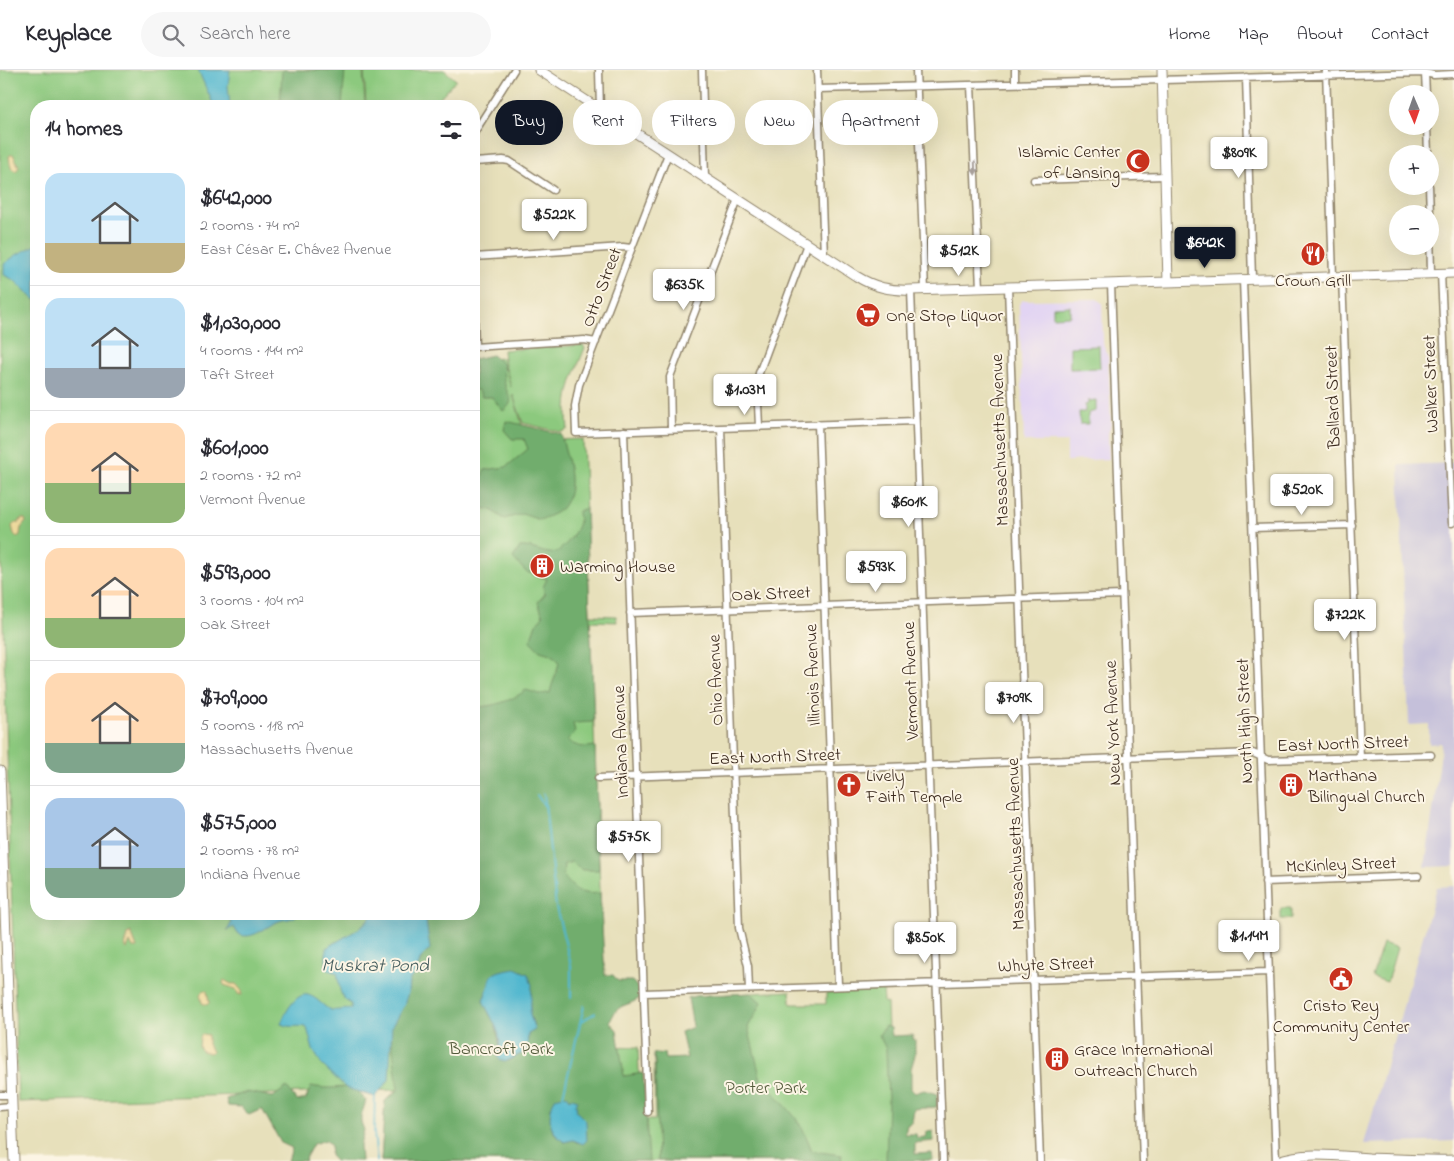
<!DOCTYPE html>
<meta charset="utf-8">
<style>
:root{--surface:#fff;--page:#f7f7f7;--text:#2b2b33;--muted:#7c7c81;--line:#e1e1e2;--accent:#111827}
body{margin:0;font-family:"Indie Flower",sans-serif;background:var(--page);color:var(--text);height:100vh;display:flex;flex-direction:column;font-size:19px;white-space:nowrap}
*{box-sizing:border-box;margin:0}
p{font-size:16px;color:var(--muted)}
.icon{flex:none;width:28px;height:28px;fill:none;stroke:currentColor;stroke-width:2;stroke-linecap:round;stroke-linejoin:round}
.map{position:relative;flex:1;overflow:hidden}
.panel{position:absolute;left:30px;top:30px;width:450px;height:820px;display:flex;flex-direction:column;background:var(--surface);border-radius:20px;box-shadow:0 5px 20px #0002}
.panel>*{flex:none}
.guide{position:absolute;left:495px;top:30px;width:475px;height:45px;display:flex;gap:10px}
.needle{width:32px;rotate:178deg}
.controls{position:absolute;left:1389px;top:15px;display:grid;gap:10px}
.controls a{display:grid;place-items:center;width:50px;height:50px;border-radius:50%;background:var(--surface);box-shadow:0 5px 20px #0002;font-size:25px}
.price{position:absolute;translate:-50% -42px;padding:0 11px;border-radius:5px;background:#fff;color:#222;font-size:16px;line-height:32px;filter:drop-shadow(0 1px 2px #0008)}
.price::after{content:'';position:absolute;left:50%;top:30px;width:15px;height:11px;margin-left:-8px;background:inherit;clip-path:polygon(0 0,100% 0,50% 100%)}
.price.on{background:var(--accent);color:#fff}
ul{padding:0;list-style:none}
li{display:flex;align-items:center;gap:15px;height:125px;padding:0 15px}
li+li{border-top:1px solid var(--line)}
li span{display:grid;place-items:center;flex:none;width:140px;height:100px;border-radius:15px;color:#555}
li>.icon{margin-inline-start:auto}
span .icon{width:60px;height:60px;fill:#fffc;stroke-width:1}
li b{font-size:21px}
h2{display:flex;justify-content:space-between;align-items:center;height:60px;padding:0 15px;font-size:21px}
.pill{padding:0 18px;border-radius:22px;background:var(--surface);box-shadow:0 5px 20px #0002;font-size:18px;line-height:45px}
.pill.on{background:var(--accent);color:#fff}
header{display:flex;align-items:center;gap:30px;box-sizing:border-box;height:70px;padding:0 25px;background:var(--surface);border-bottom:1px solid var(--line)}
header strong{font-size:24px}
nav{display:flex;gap:28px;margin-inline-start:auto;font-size:18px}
.search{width:350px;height:45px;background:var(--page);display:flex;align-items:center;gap:12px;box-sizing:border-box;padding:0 18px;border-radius:28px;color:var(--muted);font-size:19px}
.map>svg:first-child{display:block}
.built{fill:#e2d4f3}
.industrial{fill:#c5c0da}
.green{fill:#8cc97e;stroke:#647a4e}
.forest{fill:#71ad6d;stroke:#566c46;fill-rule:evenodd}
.sand{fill:#eeda9e;stroke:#94825e}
.water{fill:#51b7cf;stroke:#467076}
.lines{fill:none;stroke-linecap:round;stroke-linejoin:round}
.stream{stroke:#51b7cf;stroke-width:2}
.street-casing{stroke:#91856c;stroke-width:9}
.secondary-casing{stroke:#91856c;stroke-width:11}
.street{stroke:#fff;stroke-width:6}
.secondary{stroke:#fff;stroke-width:9}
.oneway{fill:#a79f9a}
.labels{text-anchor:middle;stroke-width:4;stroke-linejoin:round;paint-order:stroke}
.poi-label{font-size:18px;fill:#3b2a1e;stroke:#fcf5e5;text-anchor:start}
.street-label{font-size:18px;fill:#3b2a1e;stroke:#fcf5e5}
.park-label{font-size:18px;fill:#535a3b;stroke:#fcf5e5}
.water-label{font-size:19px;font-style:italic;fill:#435b5c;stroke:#fcf5e5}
</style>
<header>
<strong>Keyplace</strong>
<div class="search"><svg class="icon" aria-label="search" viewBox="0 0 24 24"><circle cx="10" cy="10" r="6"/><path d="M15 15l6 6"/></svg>Search here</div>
<nav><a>Home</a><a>Map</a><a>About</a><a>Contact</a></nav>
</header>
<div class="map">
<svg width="1454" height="1091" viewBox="0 0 1454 1091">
<rect width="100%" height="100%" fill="#fcf5e5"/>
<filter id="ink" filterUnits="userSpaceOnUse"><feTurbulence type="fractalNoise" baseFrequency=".02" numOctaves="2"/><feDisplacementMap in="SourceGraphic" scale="10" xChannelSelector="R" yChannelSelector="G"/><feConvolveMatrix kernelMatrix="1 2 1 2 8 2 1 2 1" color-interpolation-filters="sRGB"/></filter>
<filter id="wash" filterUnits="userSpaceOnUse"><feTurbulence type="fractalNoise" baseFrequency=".0096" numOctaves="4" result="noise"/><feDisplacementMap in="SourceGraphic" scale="20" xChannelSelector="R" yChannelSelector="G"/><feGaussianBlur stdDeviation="1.12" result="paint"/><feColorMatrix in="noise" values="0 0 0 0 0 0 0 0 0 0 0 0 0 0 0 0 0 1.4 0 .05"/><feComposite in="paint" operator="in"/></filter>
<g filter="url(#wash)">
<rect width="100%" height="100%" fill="#e7e0bb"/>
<path class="built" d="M1097,229L1102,233L1103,273L1108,287L1111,353L1108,364L1109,389L1067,391V372H1024L1019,234L1023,230Z"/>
<path class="industrial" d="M1454,393V796L1425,797L1440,690L1441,673L1429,674V654L1409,655L1399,395Z
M1454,816V1071L1364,1074L1437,817Z"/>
<path class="green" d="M0,0H363L365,36H36V844H474V290L502,288L511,317L504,291L503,280L583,275L585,278C572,310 564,324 568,359L561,362L523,353L513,325L527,371L583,369L590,545L616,546L617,552L590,551L606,978L638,977L641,1050H655L654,995L696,993L695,926L790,921L791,934H826V923L883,919L884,933H887L893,1091H381L385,1031L397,1020L18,1032L0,457Z
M364,0H444L456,10L432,36H366Z
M1070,236V246L1053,247V237Z
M1099,276L1100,298L1070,299V277Z
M1096,330V341L1088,343V354H1080L1079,342H1085V335L1088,334V331Z
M1281,838H1291V849H1281Z
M1383,873L1397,878L1387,912L1372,907Z"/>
<path class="forest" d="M282,0H345L342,36H280Z
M492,285L503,294C504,300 503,309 505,315C508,328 517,330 503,341L492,327H482L479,321L474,319V289Z
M506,351L561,364C566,386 579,420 561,439C556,444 546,447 540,450L522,444L504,449L493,441L484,438L478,449L474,450V417L485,400L506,397L528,379L524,369H512L504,360Z
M586,438L594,652L573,653L575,662L567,670C576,677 584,678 595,676L599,800H582L572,792L564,794L563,806C576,821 580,825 600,823L605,905H613L618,911H632L640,920V928C625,938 618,932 610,952L617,960L624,1006L643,1003L649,1091H381L385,1031L398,1020L388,938L408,923L409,911L417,899L421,889L429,879L425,844H474V637C492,637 512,631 526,620L539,624L550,623C552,612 558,602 559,591L551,584L540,581L530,571L536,554L543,546L538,532L545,524L543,517L547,509L526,502L513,488L520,477C533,476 540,483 551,483C561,484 577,462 579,452C579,449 578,444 578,441ZM489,915L530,937V945L534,955L528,964L527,981L505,992L500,978L495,951L489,944L488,939L483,930ZM570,1030L576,1034L578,1073L573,1070L564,1072C548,1060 552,1056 550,1038Z
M751,923L762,933L748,957L762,1014C771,1018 776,1025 783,1033C799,1051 803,1057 812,1081L842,1085L841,1091H658L655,991L653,984L664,983L665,989L687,988L681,962L693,957L688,928L695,926Z
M885,956L891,958L892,966L913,965V969L915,970V985L911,999V1019L915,1023L924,1020L937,1024V1037L914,1039L912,1052L907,1055L905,1064H916L917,1068L925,1067L927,1062L933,1061L934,1071L915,1073V1084L932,1083L933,1090L886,1091L888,1031L886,979L879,965Z
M311,1016C317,1017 322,1018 328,1018C347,1018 352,1012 366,1031L361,1046V1052L364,1060L360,1075L361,1091H335L330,1086L331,1076L326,1070L313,1074L305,1089L306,1091H288L292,1078L281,1073L262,1039L249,1045L241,1037L228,1036L226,1029L247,1022L273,1027L287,1017L297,1031L306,1029Z"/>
<path class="sand" d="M13,84L19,97L16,101L12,99L10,93L9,86Z
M21,449H25L26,452L21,458L20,465L17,467L14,464L12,456L15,453H19Z
M36,749V762L32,767H29C27,762 29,754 33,750Z
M131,862L137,878H133L130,872L127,879L125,876L128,865Z
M224,910L231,914H236L242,921V925L238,924L236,919L224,915L223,912Z
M204,920L207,921L209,933L207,935L202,933L200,924Z
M202,964L208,965V974L212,982L209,983L202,981L199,977L200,968Z"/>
<path class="water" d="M198,0H230L228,16L230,36H214Z
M36,175V230H35L14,210L4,205V194L16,185Z
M229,844H298C292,851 285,848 277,852C265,857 252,871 238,864L234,857L227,860L231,854Z
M373,844H425L430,879L421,888L417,899L409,911L408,923L404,935L392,956L389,1010L375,1027L346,1018L322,995L313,980L307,958C299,954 293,959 281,954C284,944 296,922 308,925C317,927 323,937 331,940C336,941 345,939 351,939V934C338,927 340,916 337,903L328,900L326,897V878L360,858Z
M515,898L528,904L532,915L530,945L535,960L528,964L527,981L505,992L500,990L497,986C506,964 490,949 483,930C495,905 483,903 515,898Z
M567,1025L570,1029L572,1028L578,1030L576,1034L577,1042L586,1051L587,1070L583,1074L573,1070L564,1072C548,1060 547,1046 555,1028Z"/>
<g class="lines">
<path class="stream" d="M544,724L556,837L571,895V928
M537,725L546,738
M582,951L595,943
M563,1026L584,936
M375,1027L374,1063L377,1091"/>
</g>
</g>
<g filter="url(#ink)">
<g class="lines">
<defs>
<path id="street" d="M599,0L600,40
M702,0L705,108
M817,0L824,186
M916,0L925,220
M1015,0V13
M1326,0L1333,206
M1425,3L1426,24
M1246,7L1252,209
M971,15L980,218
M818,19L1425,3L1434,5L1454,4
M1427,56L1428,84
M474,63L514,0
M668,84L579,315L575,336L576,363L915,351
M474,92L503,90L509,91L553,120
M1034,110L1165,106
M1429,116L1430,144
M1430,156L1431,204
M474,187L623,177L631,178
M1441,203L1452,453
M1342,206L1360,687
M1243,210L1276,1091
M1111,214L1143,1091
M1008,217L1040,1091
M911,220L943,1091
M474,240L475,277
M474,277L584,270L596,272
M818,354L838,915
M759,356L757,313L759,303L807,174
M721,358L739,858L748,896L749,919
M671,359L670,307L738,129
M624,361L648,1042
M1253,458L1352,455
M630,543L1122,525
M598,708L1253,683L1268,690L1431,685
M1265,812L1418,806
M644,923L1268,902
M0,1025H11
M0,1037L11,1036"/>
<path id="secondary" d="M539,0L856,206C874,217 890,221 911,220L1454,203
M1162,0L1168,212
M0,701L14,1091
M1277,1091C1307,1081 1338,1086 1369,1088C1397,1089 1426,1091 1454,1090"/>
</defs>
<use href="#street" class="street-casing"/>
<use href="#secondary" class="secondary-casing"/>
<use href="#street" class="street"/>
<use href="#secondary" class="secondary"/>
</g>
<defs><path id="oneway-solid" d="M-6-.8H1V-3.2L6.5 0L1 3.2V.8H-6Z" transform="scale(1.25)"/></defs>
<use class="oneway" href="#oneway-solid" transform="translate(975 98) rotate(88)"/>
</g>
<defs>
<symbol id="mosque-disc" viewBox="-11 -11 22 22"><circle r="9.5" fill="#c8321e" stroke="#fcf5e5"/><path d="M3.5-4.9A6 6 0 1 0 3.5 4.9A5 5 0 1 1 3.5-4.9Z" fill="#fff"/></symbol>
<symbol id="restaurant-disc" viewBox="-11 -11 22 22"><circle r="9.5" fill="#c8321e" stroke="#fcf5e5"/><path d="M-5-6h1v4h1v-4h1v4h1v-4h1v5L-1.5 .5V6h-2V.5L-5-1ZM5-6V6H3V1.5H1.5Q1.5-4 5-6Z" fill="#fff"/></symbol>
<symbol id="supermarket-disc" viewBox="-11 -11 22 22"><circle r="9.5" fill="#c8321e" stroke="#fcf5e5"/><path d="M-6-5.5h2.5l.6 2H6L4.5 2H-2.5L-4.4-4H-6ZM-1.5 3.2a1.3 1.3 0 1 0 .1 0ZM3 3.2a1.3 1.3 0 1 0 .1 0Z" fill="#fff"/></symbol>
<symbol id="building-disc" viewBox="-11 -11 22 22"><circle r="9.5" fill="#c8321e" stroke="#fcf5e5"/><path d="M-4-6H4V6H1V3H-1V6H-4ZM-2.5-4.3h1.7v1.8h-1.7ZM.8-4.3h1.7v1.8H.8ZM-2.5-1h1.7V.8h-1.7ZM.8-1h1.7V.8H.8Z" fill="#fff"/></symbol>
<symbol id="church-disc" viewBox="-11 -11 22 22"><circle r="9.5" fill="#c8321e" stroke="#fcf5e5"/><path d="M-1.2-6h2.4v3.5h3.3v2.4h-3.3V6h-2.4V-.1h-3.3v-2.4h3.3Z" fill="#fff"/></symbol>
<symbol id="civic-disc" viewBox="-11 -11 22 22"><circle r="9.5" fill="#c8321e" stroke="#fcf5e5"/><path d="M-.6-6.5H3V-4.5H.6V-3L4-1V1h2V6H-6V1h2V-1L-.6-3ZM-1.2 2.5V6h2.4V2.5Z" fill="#fff"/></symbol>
</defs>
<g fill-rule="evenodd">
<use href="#mosque-disc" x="1124" y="77" width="28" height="28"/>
<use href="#restaurant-disc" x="1299" y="170" width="28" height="28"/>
<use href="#supermarket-disc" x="854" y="231" width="28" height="28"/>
<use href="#building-disc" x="528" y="482" width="28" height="28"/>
<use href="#church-disc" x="835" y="701" width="28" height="28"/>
<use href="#building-disc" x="1277" y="701" width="28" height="28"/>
<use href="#civic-disc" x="1327" y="895" width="28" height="28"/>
<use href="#building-disc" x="1043" y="975" width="28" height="28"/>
</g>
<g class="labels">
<g class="poi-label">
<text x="1120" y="87" text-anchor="end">Islamic Center<tspan x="1120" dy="21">of Lansing</tspan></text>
<text x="1313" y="216" text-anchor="middle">Crown Grill</text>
<text x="886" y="251">One Stop Liquor</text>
<text x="560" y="502">Warming House</text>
<text x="866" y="711">Lively<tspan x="866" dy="21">Faith Temple</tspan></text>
<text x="1308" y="711">Marthana<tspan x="1308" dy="21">Bilingual Church</tspan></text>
<text x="1341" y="941" text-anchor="middle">Cristo Rey<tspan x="1341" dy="21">Community Center</tspan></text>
<text x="1074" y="985">Grace International<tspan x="1074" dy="21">Outreach Church</tspan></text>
</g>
<g class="street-label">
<text transform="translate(601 217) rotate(-69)" y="6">Otto Street</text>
<text transform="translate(1430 314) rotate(-92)" y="6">Walker Street</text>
<text transform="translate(1332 327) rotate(-92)" y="6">Ballard Street</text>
<text transform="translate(999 370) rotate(-92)" y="6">Massachusetts Avenue</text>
<text transform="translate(771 523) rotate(-2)" y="6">Oak Street</text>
<text transform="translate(812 605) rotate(-92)" y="6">Illinois Avenue</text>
<text transform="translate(715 610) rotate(-92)" y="6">Ohio Avenue</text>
<text transform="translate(910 611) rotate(-92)" y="6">Vermont Avenue</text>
<text transform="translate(1244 651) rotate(-92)" y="6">North High Street</text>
<text transform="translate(1112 653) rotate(-92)" y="6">New York Avenue</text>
<text transform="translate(620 672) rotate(-92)" y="6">Indiana Avenue</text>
<text transform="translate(1343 673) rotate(-2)" y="6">East North Street</text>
<text transform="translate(775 686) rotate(-2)" y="6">East North Street</text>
<text transform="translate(1015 774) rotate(-92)" y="6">Massachusetts Avenue</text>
<text transform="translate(1341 794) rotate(-2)" y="6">McKinley Street</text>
<text transform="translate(1046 894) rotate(-2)" y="6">Whyte Street</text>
</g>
<g class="park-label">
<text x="501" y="984">Bancroft Park</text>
<text x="766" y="1023">Porter Park</text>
</g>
<g class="water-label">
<text x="375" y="901">Muskrat Pond</text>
</g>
</g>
</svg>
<div class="controls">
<a><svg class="needle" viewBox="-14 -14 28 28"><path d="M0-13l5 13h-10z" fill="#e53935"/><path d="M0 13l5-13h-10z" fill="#7c7c81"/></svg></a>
<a>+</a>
<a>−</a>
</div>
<b class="price" style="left:1239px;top:109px">$809K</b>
<b class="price" style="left:554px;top:171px">$522K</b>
<b class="price on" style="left:1205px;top:199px">$642K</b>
<b class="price" style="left:959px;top:207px">$512K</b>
<b class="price" style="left:684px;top:241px">$635K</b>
<b class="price" style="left:745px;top:346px">$1.03M</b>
<b class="price" style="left:1302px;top:446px">$520K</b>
<b class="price" style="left:909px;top:458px">$601K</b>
<b class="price" style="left:876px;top:523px">$593K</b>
<b class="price" style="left:1345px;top:571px">$722K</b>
<b class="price" style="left:1014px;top:654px">$709K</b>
<b class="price" style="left:629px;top:793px">$575K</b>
<b class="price" style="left:1249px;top:892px">$1.14M</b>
<b class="price" style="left:925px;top:894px">$850K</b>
<div class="guide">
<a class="pill on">Buy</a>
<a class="pill">Rent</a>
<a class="pill">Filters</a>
<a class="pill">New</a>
<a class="pill">Apartment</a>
</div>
<section class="panel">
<h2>14 homes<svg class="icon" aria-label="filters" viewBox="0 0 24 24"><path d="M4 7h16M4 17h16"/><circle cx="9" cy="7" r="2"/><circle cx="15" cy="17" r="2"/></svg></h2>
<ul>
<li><span style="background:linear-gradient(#bfe0f5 70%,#c2b280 0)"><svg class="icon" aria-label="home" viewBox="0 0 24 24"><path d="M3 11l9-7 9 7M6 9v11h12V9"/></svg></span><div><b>$642,000</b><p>2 rooms · 74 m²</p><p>East César E. Chávez Avenue</p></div></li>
<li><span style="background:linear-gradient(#bfe0f5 70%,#9aa5b1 0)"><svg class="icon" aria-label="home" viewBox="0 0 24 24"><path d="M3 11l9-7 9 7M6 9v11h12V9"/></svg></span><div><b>$1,030,000</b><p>4 rooms · 144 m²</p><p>Taft Street</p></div></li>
<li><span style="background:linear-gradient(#ffd9b3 60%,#8fb573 0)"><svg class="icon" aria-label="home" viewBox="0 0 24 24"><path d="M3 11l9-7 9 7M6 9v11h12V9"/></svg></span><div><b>$601,000</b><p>2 rooms · 72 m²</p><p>Vermont Avenue</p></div></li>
<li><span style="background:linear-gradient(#ffd9b3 70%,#8fb573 0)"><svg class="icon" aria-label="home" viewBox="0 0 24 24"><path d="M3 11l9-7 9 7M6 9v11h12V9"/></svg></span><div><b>$593,000</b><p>3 rooms · 104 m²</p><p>Oak Street</p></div></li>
<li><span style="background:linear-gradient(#ffd9b3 70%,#7fa58c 0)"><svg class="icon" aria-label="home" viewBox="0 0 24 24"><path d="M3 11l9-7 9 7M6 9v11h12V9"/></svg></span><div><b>$709,000</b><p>5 rooms · 118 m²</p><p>Massachusetts Avenue</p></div></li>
<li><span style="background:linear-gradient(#a9c7e8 70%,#7fa58c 0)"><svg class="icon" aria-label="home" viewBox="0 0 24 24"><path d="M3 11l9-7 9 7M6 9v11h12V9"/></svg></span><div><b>$575,000</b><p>2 rooms · 78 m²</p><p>Indiana Avenue</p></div></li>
</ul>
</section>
</div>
